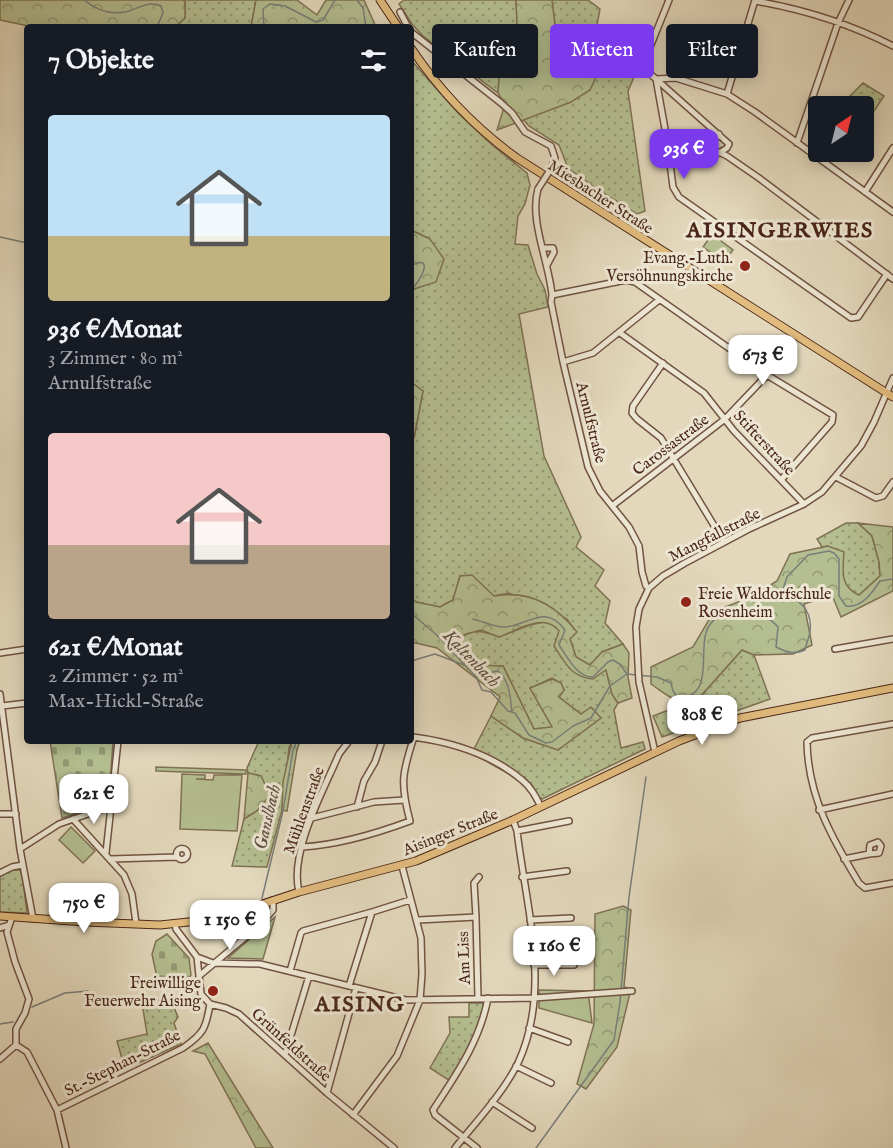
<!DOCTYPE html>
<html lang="de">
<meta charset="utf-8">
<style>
:root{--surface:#171b24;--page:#20242c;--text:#f1f3f6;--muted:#9ea1a6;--accent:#7c3aed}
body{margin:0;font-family:"IM FELL English",serif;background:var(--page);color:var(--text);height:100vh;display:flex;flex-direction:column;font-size:22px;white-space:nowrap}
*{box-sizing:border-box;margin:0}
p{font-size:20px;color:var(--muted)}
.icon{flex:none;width:33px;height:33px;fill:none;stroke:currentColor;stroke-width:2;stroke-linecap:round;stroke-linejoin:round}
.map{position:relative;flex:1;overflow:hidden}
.details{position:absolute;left:24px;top:24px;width:390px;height:720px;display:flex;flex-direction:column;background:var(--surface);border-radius:6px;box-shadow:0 3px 15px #0003}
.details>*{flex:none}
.banner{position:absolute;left:432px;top:24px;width:370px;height:54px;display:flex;gap:12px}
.needle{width:39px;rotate:35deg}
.controls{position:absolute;left:808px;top:96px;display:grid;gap:12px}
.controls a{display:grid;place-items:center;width:66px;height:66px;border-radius:6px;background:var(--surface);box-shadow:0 3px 15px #0003;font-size:30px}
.price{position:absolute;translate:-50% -51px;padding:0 14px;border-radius:12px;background:#fff;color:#222;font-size:20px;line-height:39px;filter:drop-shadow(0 2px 3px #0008)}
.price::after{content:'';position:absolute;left:50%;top:36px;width:18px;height:14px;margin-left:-9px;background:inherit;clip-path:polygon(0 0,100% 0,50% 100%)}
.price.active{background:var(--accent);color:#fff}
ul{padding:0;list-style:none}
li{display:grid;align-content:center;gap:12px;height:318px;padding:0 24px}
li span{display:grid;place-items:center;height:186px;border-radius:6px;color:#555}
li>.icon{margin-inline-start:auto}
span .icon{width:108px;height:108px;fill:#fffc;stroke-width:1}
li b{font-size:26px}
h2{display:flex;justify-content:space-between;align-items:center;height:72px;padding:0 24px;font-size:26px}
.pill{padding:0 21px;border-radius:6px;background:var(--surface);box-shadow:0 3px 15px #0003;font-size:21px;line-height:54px}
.pill.active{background:var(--accent);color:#fff}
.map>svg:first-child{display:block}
.grass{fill:url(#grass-dots);stroke:#7f7254;stroke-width:1.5}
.forest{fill:url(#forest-crowns);stroke:#7f7254;stroke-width:1.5}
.cemetery{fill:url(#cemetery-stones);stroke:#7f7254;stroke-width:1.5}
.park{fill:#b4be90;stroke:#7f7254;stroke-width:1.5}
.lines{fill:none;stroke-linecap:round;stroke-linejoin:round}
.stream{stroke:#797e7a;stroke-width:1.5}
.minor-casing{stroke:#705342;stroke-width:8}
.major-casing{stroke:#4a2719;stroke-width:9}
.minor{stroke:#ede6d3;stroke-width:5}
.major{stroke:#e2bc7e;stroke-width:7}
.minor-bridge-casing{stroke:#705342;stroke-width:8;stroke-linecap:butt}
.minor-bridge{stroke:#ede6d3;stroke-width:5}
.poi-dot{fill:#8f2418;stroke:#ede6d3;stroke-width:2}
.labels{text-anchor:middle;stroke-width:6;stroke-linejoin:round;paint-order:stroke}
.street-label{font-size:16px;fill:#4a2719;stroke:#ede6d3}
.poi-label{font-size:16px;fill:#4a2719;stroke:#ede6d3;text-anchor:end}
.water-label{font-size:18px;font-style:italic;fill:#5e4b42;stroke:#ede6d3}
.district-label{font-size:22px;font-weight:bold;letter-spacing:1.5px;fill:#4a2719;stroke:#ede6d3}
</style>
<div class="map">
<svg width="893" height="1148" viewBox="0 0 893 1148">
<defs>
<pattern id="grass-dots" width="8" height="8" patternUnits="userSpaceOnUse" patternTransform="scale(1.5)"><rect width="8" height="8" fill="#b4be90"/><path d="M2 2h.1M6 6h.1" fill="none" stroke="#949a75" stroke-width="1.8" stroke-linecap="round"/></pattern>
<pattern id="forest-crowns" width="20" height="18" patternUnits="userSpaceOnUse" patternTransform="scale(1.5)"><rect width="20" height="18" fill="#b4be90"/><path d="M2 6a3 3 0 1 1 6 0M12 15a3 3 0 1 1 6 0" fill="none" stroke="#949a75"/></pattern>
<pattern id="cemetery-stones" width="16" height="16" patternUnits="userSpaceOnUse" patternTransform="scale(1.5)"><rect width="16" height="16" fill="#b4be90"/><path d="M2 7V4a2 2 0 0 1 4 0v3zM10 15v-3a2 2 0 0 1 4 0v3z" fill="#949a75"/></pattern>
</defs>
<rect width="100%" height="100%" fill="#e3d8bc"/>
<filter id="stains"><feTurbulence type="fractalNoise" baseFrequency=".00333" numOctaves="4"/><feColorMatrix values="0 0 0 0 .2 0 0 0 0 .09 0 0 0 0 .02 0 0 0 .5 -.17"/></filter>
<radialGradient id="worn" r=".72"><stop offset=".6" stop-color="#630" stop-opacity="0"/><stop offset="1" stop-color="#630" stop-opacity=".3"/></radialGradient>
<path class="grass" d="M183,0H256L251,27H175L185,18V2Z
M404,0H516L518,43L501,51L498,93L423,36L412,24L399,4Z
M552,0H588L600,9L596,30L612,34L609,57L638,68L628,91L645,211L637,214L597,189L568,168L559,145L529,126L523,119L571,102L580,45L556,34Z
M411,60L458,113L491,144L527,173L530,185L525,204L518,216L515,244L528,245L537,274L545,290L548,307L519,314L544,456L581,537L576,547L604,570L595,586L610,601L605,623L623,644L602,652L591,666L576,657L570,639L576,632L567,619L509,593L494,596L460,576L453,600L440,607L416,602L411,598V441L414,438L423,391L411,382V290L436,281L430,239L411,230Z
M863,83L884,96L864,126V106H840Z
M846,523H858L872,536L879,562L880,576L858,596C842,587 836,563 828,546L822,547L817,539Z
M544,622L555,625L560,631L566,664L606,670L612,694L618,703L614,710L621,748L643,742L645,749L542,799L514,777L472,753L491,716L523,738L558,750L601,718L581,714L559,697L564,690L561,683L552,678L530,688L553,727L534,729L503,666L467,665L449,644C472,631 474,627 499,637L530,625Z
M742,650L754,655L770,699L662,737L653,716L698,699Z
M259,741H292L289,748L282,810L267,867L232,866L244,819L258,810L261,776L248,773L247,768Z
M12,870H19L22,872L27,913L0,912V876Z
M170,998L178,1017L174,1023L181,1044L125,1069L117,1041L147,1034L142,1003Z
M469,1003H484C478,1032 464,1056 450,1081L430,1068L450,1033L449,1017H469Z"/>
<path class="forest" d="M0,0H183L185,2V18L175,27H33L0,20Z
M256,0H297L317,15L326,0H364L376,27H251Z
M516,0H552L556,33C579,44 590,46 599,71L590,90L571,102L497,130L505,104L498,93L501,51L518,43Z
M411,230L430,239L444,259L436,282L411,290Z
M411,382L423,391L414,438L411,441Z
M858,523L893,527V591L841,617L832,595L804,604L812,645L793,654L754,655L742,650L698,699C678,707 667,695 651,684V667L693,647L714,611L749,598L777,581L790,554L828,546L844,552C843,570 839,586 859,595L880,576L879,562L872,536Z
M472,575L494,596C528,590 556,605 577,632L570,639L576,657L590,665L602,652L623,644L629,653L628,677L632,698L618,703L612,694L606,670L593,679C571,677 566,664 554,646L559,631C545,612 517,630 499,637L481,630L466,634L449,644L467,665L503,666L534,729L552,727L530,688L552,679L561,683L564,690L559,697L581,714L591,707L601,718L558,750L523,738L491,716L500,697L437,648L411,642V598L416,602L440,607L453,600L460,576Z
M292,741H300L297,750L287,811L282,810L283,782Z
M248,773L261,776L270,795L258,810L244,819Z
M623,906L631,910L624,987L629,988V997L617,1047L586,1089L577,1084L594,1024L595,914Z
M208,1043L273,1148H256L205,1054L193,1051Z"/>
<path class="cemetery" d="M50,741H113L109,799L102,805L62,818Z
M167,934L189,958L191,975C182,991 176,987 159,987L152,954L156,941Z"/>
<path class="park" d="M712,234L733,250L724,262L703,247Z
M156,767L246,770V774L156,771Z
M182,774L205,775V779H196L213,780L214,775H242L237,831L180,829Z
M71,827L95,851L83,863L59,840Z
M275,917L263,959L228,958Z
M539,990L588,991L592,1023L539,1008Z"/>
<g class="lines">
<path class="stream" d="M84,0C96,10 109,15 125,12C139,9 147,0 161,6L163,13L157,27
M357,0L363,8L366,27
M264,27L263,9L270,4L285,6L316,22L323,20L335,0
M0,237L27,243
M411,266C435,253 421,281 411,290
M411,613L439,637L476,677L482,690L491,692L508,711L515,713L529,735L546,743L552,742L573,726L591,718L610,686L627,674L657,677L671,683L673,691L678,698C723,696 688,634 717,618C725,614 736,614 744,614C759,613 768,616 778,627L776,647C786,652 794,655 805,650C806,644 809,638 810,632C813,609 799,600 782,592L787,577L808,555L829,551L834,553L839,559V596L846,606C862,608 872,593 880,581L893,579
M473,619C482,621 496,628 505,627C529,625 545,603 565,630L559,645C567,657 578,678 593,677L608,662L613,660L621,665L626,673
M411,661L435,654L464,665
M477,677C485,676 491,671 498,671C510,681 510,697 512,712
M262,898L283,811L293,750L297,741
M32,1007L65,993L88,991
M0,1024L13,1022
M536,1148L614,1040L620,1002L629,897L646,777"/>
<defs>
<path id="minor" d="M669,0L642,67L656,79L676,78L727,94L755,112L893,212
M755,1C802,9 850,24 893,46
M400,12L408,27
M411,32L501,103L512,113L525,132L551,146L555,158L552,167
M656,79L667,140L673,187L679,197L851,318L858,317L887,274
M656,79L729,144L727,148L719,153
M727,94L755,0
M667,140L708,147L727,156L759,178L893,279
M797,143L838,23L849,0
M708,147L719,134
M538,189C529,220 549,262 552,295
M865,192L893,148
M543,248H553L554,252L547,265
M620,333L704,393L734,431L804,504
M563,362L551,302L552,295L626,280L635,282L767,375L833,415L832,422L781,480
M663,363L633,406L632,413L637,419L661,438L724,542
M836,477L876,498L883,496L893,482
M612,506L725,419L767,375
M649,588L646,586L642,572L639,546L629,527L600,491L588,467L563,362L593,353L659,300
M835,649L893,639
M0,653L27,649
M0,694L20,849L33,919
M2,706L27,703
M893,724L812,738L807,742C808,797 832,838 859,883L865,888L893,883
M413,737C451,742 491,754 522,780C531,787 536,797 541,807
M655,752L639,682L636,627L639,609L649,588L663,576L685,563L749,529L804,504L822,492L861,446L874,422L893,378
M357,807L364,781L375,762L382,741
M819,810L893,794
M0,814H16
M312,818L374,802L404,800
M73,819L124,875L132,894L136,923
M517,831L569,821
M302,847C338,845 375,834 410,821C400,784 402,773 414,737
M176.5 854a5.5 5.5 0 1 1 11 0a5.5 5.5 0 1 1-11 0Z
M20,849L59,824L111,806
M106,853L118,741
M111,859L177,857
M844,859L869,854L870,845L878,842L881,846L879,853L869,854
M0,873L12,867L23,865
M522,877L567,871
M299,892C289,852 323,792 339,754L349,741
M476,917L474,883L479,877
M418,920L476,917L478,998
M530,920L571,918
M175,924L176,929L197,957L201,994L210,1004L226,1008L239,1014L327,1093L394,1148
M0,928L9,925
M197,957L213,963L260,964L406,1000L534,998L632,991
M534,965H574
M290,971L301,933L303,931L372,912L410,900
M199,976L260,925L273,910V900
M349,986L372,912
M529,1028L568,1042
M16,1045L27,1052L57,1110L66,1148
M285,1055L309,976
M0,1059L16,1045V1029L25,1013L29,999L15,962L7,932L12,917
M516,1066L551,1083
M327,1093L356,988
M492,1102L532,1128
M57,1110L183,1048C203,1034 206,1029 210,1004
M353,1115L397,1056L420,1000L422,974L421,938L402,866
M455,1148C476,1122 503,1093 518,1063C552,990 526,907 517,831L513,820
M477,1148L435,1115L433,1110C456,1075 480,1041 488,998"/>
<path id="major" d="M380,0L398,27
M411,48C440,91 474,127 517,158L893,397
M0,916L86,922L160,925L217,919L299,892L416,861L513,820L679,741L740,718L893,688"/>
</defs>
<use href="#minor" class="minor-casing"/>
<use href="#major" class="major-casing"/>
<use href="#minor" class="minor"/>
<use href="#major" class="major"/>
<defs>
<path id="minor-bridge" d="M538,189L552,167"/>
</defs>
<use href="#minor-bridge" class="minor-bridge-casing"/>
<use href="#minor-bridge" class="minor-bridge"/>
</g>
<g class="poi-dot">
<circle cx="745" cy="266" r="6"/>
<circle cx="686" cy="602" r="6"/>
<circle cx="213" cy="991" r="6"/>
</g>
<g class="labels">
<g class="street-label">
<text transform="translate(601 196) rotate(33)" y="6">Miesbacher Straße</text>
<text transform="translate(592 422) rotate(76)" y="6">Arnulfstraße</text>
<text transform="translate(765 442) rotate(47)" y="6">Stifterstraße</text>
<text transform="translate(670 444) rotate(-37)" y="6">Carossastraße</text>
<text transform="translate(714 534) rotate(-27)" y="6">Mangfallstraße</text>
<text transform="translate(303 810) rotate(-70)" y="6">Mühlenstraße</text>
<text transform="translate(450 831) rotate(-22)" y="6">Aisinger Straße</text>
<text transform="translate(463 958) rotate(-92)" y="6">Am Liss</text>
<text transform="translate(292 1044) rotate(42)" y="6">Grünfeldstraße</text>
<text transform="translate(122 1062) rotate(-27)" y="6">St.-Stephan-Straße</text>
</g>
<g class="poi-label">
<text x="733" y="263">Evang.-Luth.<tspan x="733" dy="18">Versöhnungskirche</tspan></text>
<text x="698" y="599" text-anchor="start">Freie Waldorfschule<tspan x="698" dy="18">Rosenheim</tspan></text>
<text x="201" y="988">Freiwillige<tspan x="201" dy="18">Feuerwehr Aising</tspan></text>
</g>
<g class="water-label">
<text transform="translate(472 658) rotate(46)" y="6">Kaltenbach</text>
<text transform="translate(267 817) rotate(-77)" y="6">Ganslbach</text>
</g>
<g class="district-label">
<text x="780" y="237">AISINGERWIES</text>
<text x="360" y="1011">AISING</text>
</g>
</g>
<rect width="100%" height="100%" filter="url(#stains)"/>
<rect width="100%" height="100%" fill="url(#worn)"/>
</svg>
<div class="controls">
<a><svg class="needle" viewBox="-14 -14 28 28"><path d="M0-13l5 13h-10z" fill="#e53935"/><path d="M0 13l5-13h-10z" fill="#9ea1a6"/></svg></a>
</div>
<b class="price active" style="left:684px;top:180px">936 €</b>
<b class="price" style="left:763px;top:386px">673 €</b>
<b class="price" style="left:702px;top:746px">808 €</b>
<b class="price" style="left:94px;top:825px">621 €</b>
<b class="price" style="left:84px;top:934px">750 €</b>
<b class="price" style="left:230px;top:951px">1 150 €</b>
<b class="price" style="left:554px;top:977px">1 160 €</b>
<div class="banner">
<a class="pill">Kaufen</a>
<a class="pill active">Mieten</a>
<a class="pill">Filter</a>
</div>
<section class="details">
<h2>7 Objekte<svg class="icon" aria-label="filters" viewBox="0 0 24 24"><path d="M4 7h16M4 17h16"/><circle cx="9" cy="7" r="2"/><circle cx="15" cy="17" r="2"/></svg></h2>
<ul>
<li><span style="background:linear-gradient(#bfe0f5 65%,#c2b280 0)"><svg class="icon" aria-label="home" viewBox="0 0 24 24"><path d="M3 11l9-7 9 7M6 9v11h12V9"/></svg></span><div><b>936 €/Monat</b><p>3 Zimmer · 80 m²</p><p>Arnulfstraße</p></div></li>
<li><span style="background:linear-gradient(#f6c9c9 60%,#b9a48a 0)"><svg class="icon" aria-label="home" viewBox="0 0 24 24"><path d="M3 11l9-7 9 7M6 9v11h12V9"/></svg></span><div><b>621 €/Monat</b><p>2 Zimmer · 52 m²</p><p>Max-Hickl-Straße</p></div></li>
</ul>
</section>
</div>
